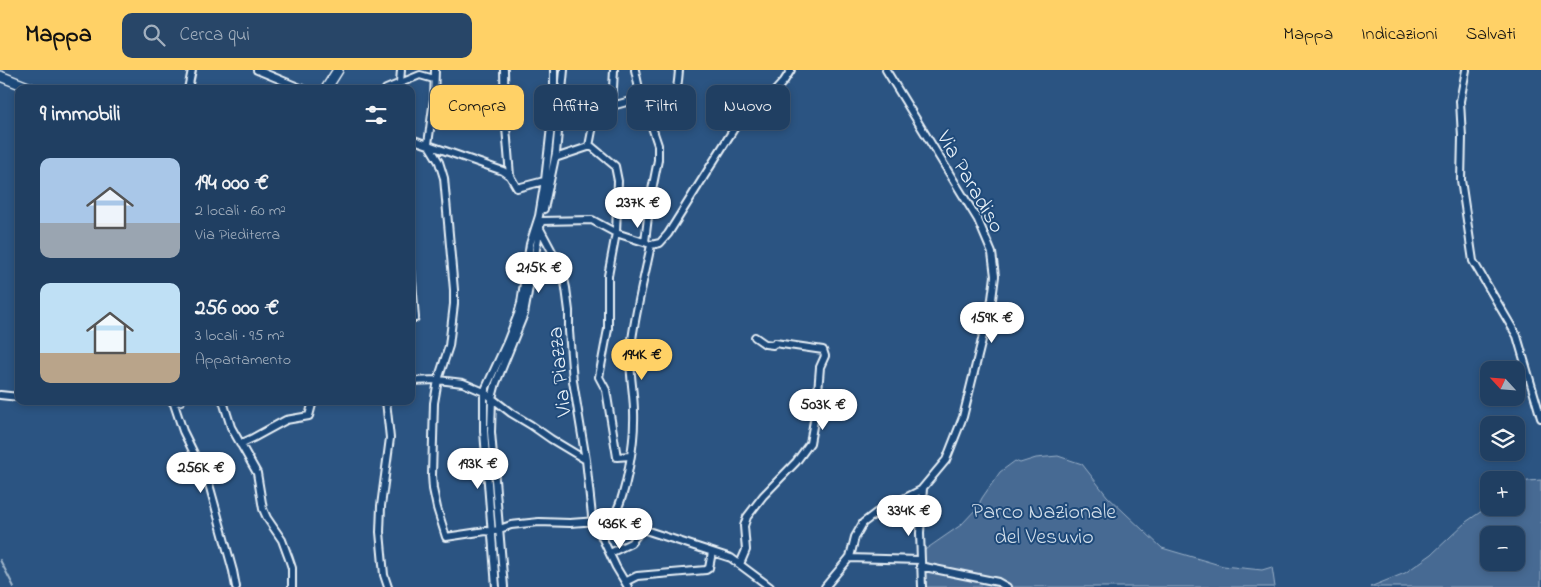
<!DOCTYPE html>
<html lang="it">
<meta charset="utf-8">
<style>
:root{--surface:#203f62;--page:#284668;--text:#f1f3f6;--muted:#a2afbe;--line:#3d5877;--accent:#ffd166}
body{margin:0;font-family:"Indie Flower",sans-serif;background:var(--page);color:var(--text);height:100vh;display:flex;flex-direction:column;font-size:19px;white-space:nowrap}
*{box-sizing:border-box;margin:0}
p{font-size:16px;color:var(--muted)}
.icon{flex:none;width:28px;height:28px;fill:none;stroke:currentColor;stroke-width:2;stroke-linecap:round;stroke-linejoin:round}
.map{position:relative;flex:1;overflow:hidden}
.details{position:absolute;left:15px;top:15px;width:400px;height:320px;display:flex;flex-direction:column;background:var(--surface);border-radius:10px;box-shadow:0 2px 8px #0003,0 0 0 1px var(--line)}
.details>*{flex:none}
.banner{position:absolute;left:430px;top:15px;width:475px;height:45px;display:flex;gap:10px}
.needle{width:32px;rotate:296deg}
.controls{position:absolute;left:1480px;top:291px;display:grid;gap:10px}
.controls a{display:grid;place-items:center;width:45px;height:45px;border-radius:10px;background:var(--surface);box-shadow:0 2px 8px #0003,0 0 0 1px var(--line);font-size:25px}
.price{position:absolute;translate:-50% -42px;padding:0 11px;border-radius:18px;background:#fff;color:#222;font-size:16px;line-height:32px;filter:drop-shadow(0 1px 2px #0008)}
.price::after{content:'';position:absolute;left:50%;top:30px;width:15px;height:11px;margin-left:-8px;background:inherit;clip-path:polygon(0 0,100% 0,50% 100%)}
.price.active{background:var(--accent);color:#111}
ul{padding:0;list-style:none}
li{display:flex;align-items:center;gap:15px;height:125px;padding:0 25px}
li span{display:grid;place-items:center;flex:none;width:140px;height:100px;border-radius:10px;color:#555}
li>.icon{margin-inline-start:auto}
span .icon{width:60px;height:60px;fill:#fffc;stroke-width:1}
li b{font-size:21px}
h2{display:flex;justify-content:space-between;align-items:center;height:60px;padding:0 25px;font-size:21px}
.chip{padding:0 18px;border-radius:10px;background:var(--surface);box-shadow:0 2px 8px #0003,0 0 0 1px var(--line);font-size:18px;line-height:45px}
.chip.active{background:var(--accent);color:#111}
header{display:flex;align-items:center;gap:30px;box-sizing:border-box;height:70px;padding:0 25px;background:var(--accent);color:#111}
header strong{font-size:24px}
nav{display:flex;gap:28px;margin-inline-start:auto;font-size:18px}
.search{width:350px;height:45px;background:var(--page);display:flex;align-items:center;gap:12px;box-sizing:border-box;padding:0 18px;border-radius:10px;color:var(--muted);font-size:19px}
.map>svg:first-child{display:block}
.green{fill:#476b93;stroke:#98aec6;fill-rule:evenodd}
.lines{fill:none;stroke-linecap:round;stroke-linejoin:round}
.stream{stroke:#a0b6cb;stroke-width:2}
.street-casing{stroke:#e8f1f8;stroke-width:10}
.secondary-casing{stroke:#e8f1f8;stroke-width:12}
.street{stroke:#1f4a7a;stroke-width:6}
.secondary{stroke:#1f4a7a;stroke-width:9}
.labels{text-anchor:middle;stroke-width:4;stroke-linejoin:round;paint-order:stroke}
.street-label{font-size:22px;fill:#e8f1f8;stroke:#1f4a7a}
.park-label{font-size:22px;fill:#d0dde9;stroke:#1f4a7a}
</style>
<header>
<strong>Mappa</strong>
<div class="search"><svg class="icon" aria-label="search" viewBox="0 0 24 24"><circle cx="10" cy="10" r="6"/><path d="M15 15l6 6"/></svg>Cerca qui</div>
<nav><a>Mappa</a><a>Indicazioni</a><a>Salvati</a></nav>
</header>
<div class="map">
<svg width="1541" height="517" viewBox="0 0 1541 517">
<rect width="100%" height="100%" fill="#2b5482"/>
<filter id="ink" filterUnits="userSpaceOnUse"><feTurbulence type="fractalNoise" baseFrequency=".02" numOctaves="2"/><feDisplacementMap in="SourceGraphic" scale="10" xChannelSelector="R" yChannelSelector="G"/><feConvolveMatrix kernelMatrix="1 2 1 2 8 2 1 2 1" color-interpolation-filters="sRGB"/></filter>
<g filter="url(#ink)">
<path class="green" d="M1058,386L1082,394L1107,426L1162,478L1223,496L1262,500L1272,497L1275,517H919L916,486L961,455L977,438L982,428L1000,402L1015,391L1020,393L1036,388Z
M1541,410V517H1370L1405,503L1432,484L1466,452L1489,436V438H1516V414L1528,411ZM1489,465H1516V492H1489Z"/>
<g class="lines">
<path class="stream" d="M0,490L14,517"/>
<defs>
<path id="street" d="M257,0L303,19
M435,0L434,29L428,74L439,92L444,108L454,220V234L449,276L438,310L434,333L432,405L433,419L437,438L446,467L486,461L491,462L511,455L539,452L570,453L611,450C627,429 635,369 634,342C634,321 628,299 631,277C635,243 644,209 651,175
M504,0L505,45L510,106
M614,0L612,36L641,28
M635,0L641,28L651,54L658,75V90L650,130L645,172
M1466,0L1460,31L1462,67L1461,110L1473,191L1517,266L1541,348
M400,12L401,0
M188,19L192,0
M386,19L420,5L434,9
M651,54L658,37C661,34 665,33 669,31C678,24 678,11 679,0
M411,69L503,101L510,106L517,118L548,110
M589,76L597,35L612,36
M555,88L591,76L615,96L618,111L616,163L608,206V259L599,307L606,320L617,387L630,386
M544,139L556,83L564,0
M541,151L592,150L616,163L647,173
M539,157L562,200L566,218L569,241V261L573,311L586,390
M651,175L660,173L668,164L735,57L765,32L784,11L791,0
M411,199L415,248
M411,311L438,310L463,313L484,322L511,343L531,355L551,369L586,390L592,446L616,497L628,517
M0,325L19,327
M173,331L183,361L209,414L233,501L236,517
M223,331L231,357L257,403L263,439L267,448L282,470L289,489L292,498V517
M386,331L390,368L381,436L380,462L384,505L388,517
M173,333L181,331
M240,374L253,368L286,350L309,346L313,331
M617,442L635,450L642,459L731,488L770,517
M610,483L631,473L642,459
M849,488L920,490
M740,494L746,480L744,456L747,447L763,426L796,392L810,373L817,334L820,297L825,286L823,280L775,273L773,275L765,274L755,267
M920,496L998,512L1007,517
M625,512L637,506L706,500L709,498L712,482
M496,517L484,361V322L507,272L518,244L521,233L530,174L539,146L545,110L554,30V0
M504,517L491,362L492,328L496,313L524,244L541,152
M825,517L850,487L855,467L863,453L876,443L921,420L946,390L963,347L992,229L995,206L992,183L978,150L886,0
M922,517L920,463L923,418"/>
<path id="secondary" d="M0,6L33,19
M326,19L338,0"/>
</defs>
<use href="#street" class="street-casing"/>
<use href="#secondary" class="secondary-casing"/>
<use href="#street" class="street"/>
<use href="#secondary" class="secondary"/>
</g>
</g>
<g class="labels">
<g class="street-label">
<text transform="translate(972 111) rotate(60)" y="8">Via Paradiso</text>
<text transform="translate(558 302) rotate(-96)" y="8">Via Piazza</text>
</g>
<g class="park-label">
<text x="1044" y="448">Parco Nazionale<tspan x="1044" dy="25">del Vesuvio</tspan></text>
</g>
</g>
</svg>
<div class="controls">
<a><svg class="needle" viewBox="-14 -14 28 28"><path d="M0-13l5 13h-10z" fill="#e53935"/><path d="M0 13l5-13h-10z" fill="#a2afbe"/></svg></a>
<a><svg class="icon" aria-label="layers" viewBox="0 0 24 24"><path d="M12 4l9 5-9 5-9-5zM3 14l9 5 9-5"/></svg></a>
<a>+</a>
<a>−</a>
</div>
<b class="price" style="left:638px;top:159px">237K €</b>
<b class="price" style="left:539px;top:224px">215K €</b>
<b class="price" style="left:992px;top:274px">159K €</b>
<b class="price active" style="left:642px;top:311px">194K €</b>
<b class="price" style="left:823px;top:361px">503K €</b>
<b class="price" style="left:478px;top:420px">193K €</b>
<b class="price" style="left:201px;top:424px">256K €</b>
<b class="price" style="left:909px;top:467px">334K €</b>
<b class="price" style="left:620px;top:480px">436K €</b>
<div class="banner">
<a class="chip active">Compra</a>
<a class="chip">Affitta</a>
<a class="chip">Filtri</a>
<a class="chip">Nuovo</a>
</div>
<section class="details">
<h2>9 immobili<svg class="icon" aria-label="filters" viewBox="0 0 24 24"><path d="M4 7h16M4 17h16"/><circle cx="9" cy="7" r="2"/><circle cx="15" cy="17" r="2"/></svg></h2>
<ul>
<li><span style="background:linear-gradient(#a9c7e8 65%,#9aa5b1 0)"><svg class="icon" aria-label="home" viewBox="0 0 24 24"><path d="M3 11l9-7 9 7M6 9v11h12V9"/></svg></span><div><b>194 000 €</b><p>2 locali · 60 m²</p><p>Via Piediterra</p></div></li>
<li><span style="background:linear-gradient(#bfe0f5 70%,#b9a48a 0)"><svg class="icon" aria-label="home" viewBox="0 0 24 24"><path d="M3 11l9-7 9 7M6 9v11h12V9"/></svg></span><div><b>256 000 €</b><p>3 locali · 95 m²</p><p>Appartamento</p></div></li>
</ul>
</section>
</div>
